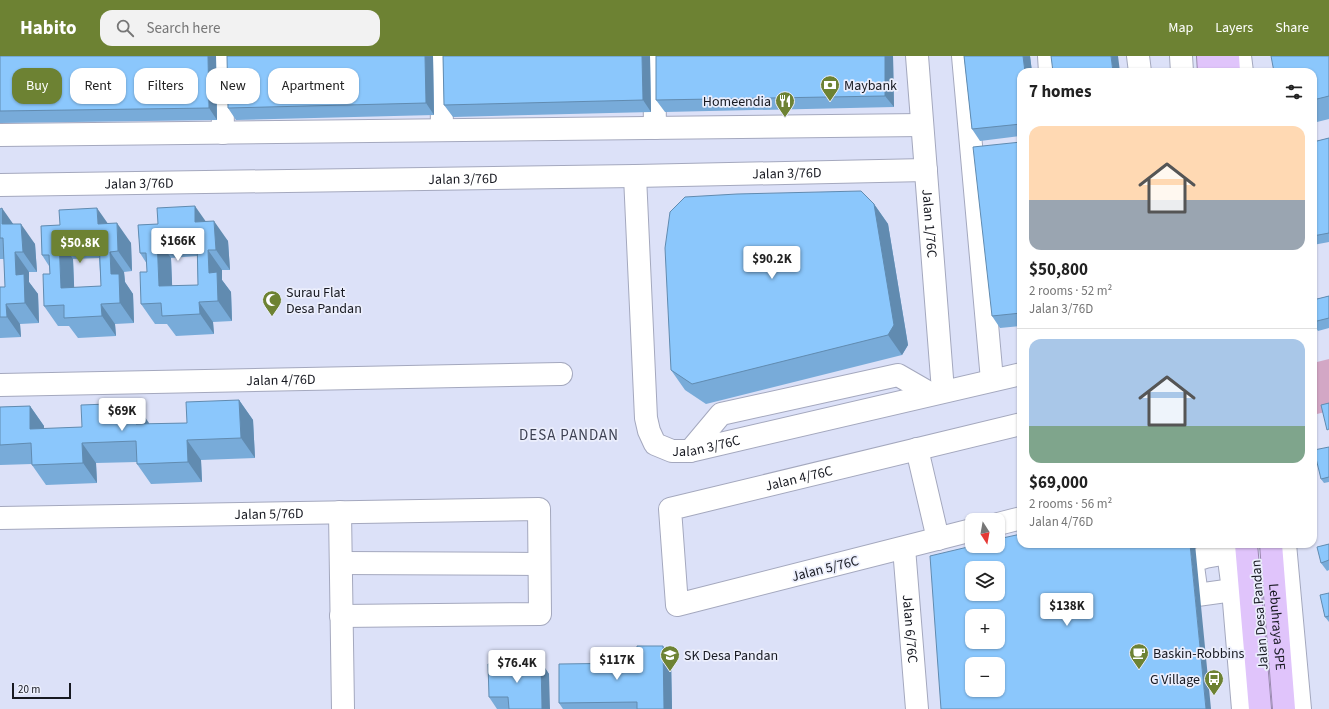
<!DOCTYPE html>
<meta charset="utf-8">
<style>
:root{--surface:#fff;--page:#f2f2f2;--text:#222;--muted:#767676;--line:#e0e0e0;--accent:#6d8233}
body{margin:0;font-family:"Source Sans 3",sans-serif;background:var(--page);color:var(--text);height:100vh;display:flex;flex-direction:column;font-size:15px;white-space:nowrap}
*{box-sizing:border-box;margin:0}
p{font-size:13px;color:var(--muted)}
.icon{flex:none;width:22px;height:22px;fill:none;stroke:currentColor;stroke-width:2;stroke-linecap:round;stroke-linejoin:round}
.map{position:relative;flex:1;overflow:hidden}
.details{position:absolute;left:1017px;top:12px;width:300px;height:480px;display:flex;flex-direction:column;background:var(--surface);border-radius:12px;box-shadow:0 1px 3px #0004}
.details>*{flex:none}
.guide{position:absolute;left:12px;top:12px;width:380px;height:36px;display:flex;gap:8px}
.needle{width:26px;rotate:169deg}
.buttons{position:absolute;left:965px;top:457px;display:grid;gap:8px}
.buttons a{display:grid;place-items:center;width:40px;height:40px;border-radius:8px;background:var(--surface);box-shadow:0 1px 3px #0004;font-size:20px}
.scale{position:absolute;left:12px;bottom:10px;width:59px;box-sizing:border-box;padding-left:4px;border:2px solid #171921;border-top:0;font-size:11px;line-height:14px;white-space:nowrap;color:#171921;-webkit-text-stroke:3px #ebeefc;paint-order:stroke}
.price{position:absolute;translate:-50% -34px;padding:0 9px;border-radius:4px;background:#fff;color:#222;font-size:13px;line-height:26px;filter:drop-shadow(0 1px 2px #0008)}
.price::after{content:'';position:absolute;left:50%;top:24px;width:12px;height:9px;margin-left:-6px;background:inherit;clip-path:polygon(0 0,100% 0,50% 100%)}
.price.on{background:var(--accent);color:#fff}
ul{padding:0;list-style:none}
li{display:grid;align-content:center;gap:8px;height:212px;padding:0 12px}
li+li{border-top:1px solid var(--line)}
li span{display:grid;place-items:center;height:124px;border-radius:12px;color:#555}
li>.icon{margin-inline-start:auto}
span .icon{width:72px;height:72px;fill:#fffc;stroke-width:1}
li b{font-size:17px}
h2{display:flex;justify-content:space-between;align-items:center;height:48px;padding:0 12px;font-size:17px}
.chip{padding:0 14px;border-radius:12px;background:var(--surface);box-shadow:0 1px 3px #0004;font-size:14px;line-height:36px}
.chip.on{background:var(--accent);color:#fff}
header{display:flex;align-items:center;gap:24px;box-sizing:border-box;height:56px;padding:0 20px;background:var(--accent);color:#fff}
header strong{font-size:19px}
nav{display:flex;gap:22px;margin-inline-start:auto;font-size:14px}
.search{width:280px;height:36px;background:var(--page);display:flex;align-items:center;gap:10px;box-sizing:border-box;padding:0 14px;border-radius:12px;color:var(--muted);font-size:15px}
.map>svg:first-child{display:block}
.green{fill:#d3a7c5}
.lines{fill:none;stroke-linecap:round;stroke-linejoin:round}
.minor-casing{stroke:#a4a8be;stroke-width:24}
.highway-casing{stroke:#9a88af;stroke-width:24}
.minor{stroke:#fff;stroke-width:22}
.highway{stroke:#e0c4fb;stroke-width:22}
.wall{fill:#78abd9;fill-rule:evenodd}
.shaded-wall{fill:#618bb0}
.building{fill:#8bc7fc;stroke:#618bb0;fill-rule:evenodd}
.labels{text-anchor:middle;stroke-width:3.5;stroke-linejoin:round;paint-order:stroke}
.poi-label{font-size:14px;fill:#171921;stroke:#ebeefc;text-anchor:start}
.street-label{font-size:14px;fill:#171921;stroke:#ebeefc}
.neighbourhood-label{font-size:15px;letter-spacing:1px;fill:#3d4153;stroke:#ebeefc}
</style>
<header>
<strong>Habito</strong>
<div class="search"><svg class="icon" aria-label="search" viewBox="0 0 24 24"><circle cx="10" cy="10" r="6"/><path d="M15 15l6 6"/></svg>Search here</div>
<nav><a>Map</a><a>Layers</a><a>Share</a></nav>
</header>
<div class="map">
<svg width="1329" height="653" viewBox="0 0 1329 653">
<rect width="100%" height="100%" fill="#dce1f8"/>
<path class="green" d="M1329,303V355L1313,359V307Z"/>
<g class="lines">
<defs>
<g id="minor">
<path d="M222,0L223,77"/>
<path d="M441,0L442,74"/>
<path d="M654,0L655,72"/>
<path id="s1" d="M917,0L943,335"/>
<path d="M963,0L992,324"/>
<path d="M1049,0L1050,16"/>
<path d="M1138,0L1140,16"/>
<path d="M1181,0L1182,16"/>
<path d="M1240,0L1242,16"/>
<path d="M0,79L922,69"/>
<path id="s2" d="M635,120L646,362L649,375L655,388L672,395H690L1021,318"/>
<path id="s3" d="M0,129L635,120L926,114"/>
<path id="s4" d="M0,329L561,318"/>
<path d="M917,393L938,483"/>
<path d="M690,395L721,358L898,319L931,338"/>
<path d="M340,456L343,653"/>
<path id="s5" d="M0,462L539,453L540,558L341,560"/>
<path d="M998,468L1021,462"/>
<path id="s6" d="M972,474L677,549L670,453L1021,368"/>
<path d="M1227,488L1233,534L1243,653"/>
<path d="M1285,488L1300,653"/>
<path id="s7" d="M904,492L917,653"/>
<path d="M341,507L539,508"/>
<path d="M1196,532L1193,510L1196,504L1205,501L1228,497"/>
<path d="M1197,539L1233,534"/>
</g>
<g id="highway">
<path d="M1208,0L1209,16"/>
<path d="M1228,0L1229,16"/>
<path d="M1246,488L1260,653"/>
<path id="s8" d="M1271,488L1284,653"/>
</g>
</defs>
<use href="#minor" class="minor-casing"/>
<use href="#highway" class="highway-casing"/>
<use href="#minor" class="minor"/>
<use href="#highway" class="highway"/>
</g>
<path class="wall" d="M0,0H216L217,64L0,67Z
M433,0L434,59L236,64L228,52Z
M443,0H650L651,56L453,61L444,49Z
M893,0L894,51L665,56L656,44Z
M964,0H1030L1032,16H1021V80L980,85L972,73Z
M1329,0V63L1313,67V16Z
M1329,82V186L1313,189V86Z
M1021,86V270L1000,272L992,260Z
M874,148L888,168L908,289L902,299L706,348L685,334L671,314Z
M0,153L13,168L35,188L37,216H29V226L38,238L39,267L20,268L21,281L0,282V231H5L4,203H0Z
M206,166L228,185L230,214H222V224L231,236L232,265L213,266L214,278L176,280L167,268H155L141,248L147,216V208L140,197L138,169ZM197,200L198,229L172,230L171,202Z
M108,168L131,187L132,215L124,216L125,226L133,238L134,267L115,268L116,280L78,282L69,270H58L44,250L50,218L49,210L42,199L41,170ZM99,202L101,230L74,232L73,203Z
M1329,240V272L1318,275L1313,267V244Z
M239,344L253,364L255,402L201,404L202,426L151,428L137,408V406L96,407L97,427L46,429L32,409V408L0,409V351L30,350L44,370V373L82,371L135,347L149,368L187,367Z
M1329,391V426L1324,427L1321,423Z
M1329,488V514L1327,515L1321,507Z
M1329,537V566L1325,561Z
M671,602L672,653H563L559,647L637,607Z
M541,606L549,618L509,653H497L489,641Z"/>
<path class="shaded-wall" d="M208,0H216L217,64L209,52Z
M425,0H433L434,59L426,47Z
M642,0H650L651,56L643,44Z
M885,0H893L894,51L885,40Z
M1023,0H1030L1032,16H1025Z
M1111,0H1118L1120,16H1113Z
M874,148L888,168L908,289L902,299L888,279Z
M195,150L209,170L195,166Z
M2,152L16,172L2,168Z
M97,152L111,172L98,168Z
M214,165L228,185L230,214L216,194Z
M117,167L131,187L132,215L118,195Z
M21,168L35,188L37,216L23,196Z
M157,182L171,202L173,250L159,230Z
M59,183L73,203L75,252L61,232Z
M208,194L222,214V224L231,236L232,265L218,245L209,217Z
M15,196L29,216V226L38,238L39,267L25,247L16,219Z
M110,196L124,216L125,226L133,238L134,267L120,247L111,218Z
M199,246L213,266L214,278L200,258Z
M6,248L20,268L21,281L7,261Z
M101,248L115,268L116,280L102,260Z
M239,344L253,364L255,402L241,382Z
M135,347L149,367L150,388L136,368Z
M30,350L44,370V393L30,373Z
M187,384L201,404L202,426L188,406Z
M82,387L96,407L97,427L83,407Z
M1190,488H1195L1211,653H1206Z
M663,590L671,602L672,653H664Z
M541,606L549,618L550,653H542Z"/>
<path class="building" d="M0,0H208L209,52L0,55Z
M227,0H425L426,47L228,52Z
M443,0H642L643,44L444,49Z
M656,0H885V40L656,44Z
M964,0H1023L1025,16H1021V68L972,73Z
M1051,0H1111L1113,16H1053Z
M1271,0H1329V40L1313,44V16H1274Z
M1329,82V177L1313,180V86Z
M1021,86V257L992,260L973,91Z
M861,135L874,148L894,269L888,279L692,328L671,314L665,192L670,156L685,141L737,138Z
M195,150V166L214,165L216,194H208L209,217L217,216L218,245L199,246L200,258L162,260L161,247L141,248L140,216H147L146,197H140L138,169L158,168L157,152ZM197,180L198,229L159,230L157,182Z
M2,152V168H21L23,196H15L16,219L24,218L25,247L6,248L7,261H0V231H5L3,182H0V153Z
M97,152L98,168L117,167L118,195L110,196L111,218H119L120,247L101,248L102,260L64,262V249L44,250L43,218H50L49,199H42L41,170L60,169L59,154ZM99,182L101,230L61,232L59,183Z
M1329,240V262L1313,266V244Z
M239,344L241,382L187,384L188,406L137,408L136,385L82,387L83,407L32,409L31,387L0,389V351L30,350V373L82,371L81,349L135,347L136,368L187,367L186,346Z
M1329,347V373L1327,374L1321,349Z
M1329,391V421L1321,423L1314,394Z
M1021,478V488H1190L1206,653H941L930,500L972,490H998V483ZM972,512H998V538H972ZM972,560H998V586H972ZM972,608H998V634H972Z
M1329,488V504L1321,507L1317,491Z
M1329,537V560L1325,561L1320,539Z
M637,590H663L664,653H637V646L559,647V608L637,607Z
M541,606L542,653H509L508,641H489L488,608Z"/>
<defs>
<symbol id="bank-pin" viewBox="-11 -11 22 30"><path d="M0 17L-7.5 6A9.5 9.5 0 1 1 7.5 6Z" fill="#6d8233" stroke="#ebeefc"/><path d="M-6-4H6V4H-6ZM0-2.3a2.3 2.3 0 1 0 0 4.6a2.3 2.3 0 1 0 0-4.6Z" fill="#fff"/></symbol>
<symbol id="restaurant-pin" viewBox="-11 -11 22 30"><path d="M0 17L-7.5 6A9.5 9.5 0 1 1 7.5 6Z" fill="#6d8233" stroke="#ebeefc"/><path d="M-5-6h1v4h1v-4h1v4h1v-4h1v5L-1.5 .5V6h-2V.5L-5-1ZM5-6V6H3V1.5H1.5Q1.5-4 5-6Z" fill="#fff"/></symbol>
<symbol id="mosque-pin" viewBox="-11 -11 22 30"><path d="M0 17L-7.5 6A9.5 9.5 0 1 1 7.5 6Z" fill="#6d8233" stroke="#ebeefc"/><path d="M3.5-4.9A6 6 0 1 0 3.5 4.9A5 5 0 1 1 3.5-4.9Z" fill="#fff"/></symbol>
<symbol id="cafe-pin" viewBox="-11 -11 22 30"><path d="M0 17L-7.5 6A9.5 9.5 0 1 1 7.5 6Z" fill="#6d8233" stroke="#ebeefc"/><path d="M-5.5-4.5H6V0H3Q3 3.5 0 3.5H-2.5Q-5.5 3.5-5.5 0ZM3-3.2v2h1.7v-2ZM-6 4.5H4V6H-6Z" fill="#fff"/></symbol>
<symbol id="school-pin" viewBox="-11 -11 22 30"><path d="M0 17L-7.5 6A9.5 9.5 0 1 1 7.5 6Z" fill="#6d8233" stroke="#ebeefc"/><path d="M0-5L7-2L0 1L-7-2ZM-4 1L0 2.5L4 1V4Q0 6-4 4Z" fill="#fff"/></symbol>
<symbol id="bus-pin" viewBox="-11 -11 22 30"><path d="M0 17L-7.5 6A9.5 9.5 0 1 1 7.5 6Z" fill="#6d8233" stroke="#ebeefc"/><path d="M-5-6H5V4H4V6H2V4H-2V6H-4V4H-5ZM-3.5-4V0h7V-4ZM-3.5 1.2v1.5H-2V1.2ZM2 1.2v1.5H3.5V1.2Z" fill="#fff"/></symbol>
</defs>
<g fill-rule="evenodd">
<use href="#bank-pin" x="819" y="18" width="22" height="30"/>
<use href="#restaurant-pin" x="774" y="34" width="22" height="30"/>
<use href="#mosque-pin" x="261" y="233" width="22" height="30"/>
<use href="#cafe-pin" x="1128" y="586" width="22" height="30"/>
<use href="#school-pin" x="659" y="588" width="22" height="30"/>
<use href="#bus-pin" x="1203" y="612" width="22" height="30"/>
</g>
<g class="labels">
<g class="poi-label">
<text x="844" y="34">Maybank</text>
<text x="771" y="50" text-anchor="end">Homeendia</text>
<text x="286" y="241">Surau Flat<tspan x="286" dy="16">Desa Pandan</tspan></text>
<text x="1153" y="602">Baskin-Robbins</text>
<text x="684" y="604">SK Desa Pandan</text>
<text x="1200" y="628" text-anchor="end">G Village</text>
</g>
<g class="street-label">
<text dy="5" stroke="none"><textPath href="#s3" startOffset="787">Jalan 3/76D</textPath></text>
<text dy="5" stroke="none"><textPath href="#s3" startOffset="463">Jalan 3/76D</textPath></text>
<text dy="5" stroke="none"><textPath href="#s3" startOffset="139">Jalan 3/76D</textPath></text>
<text dy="5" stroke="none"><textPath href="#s1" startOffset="168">Jalan 1/76C</textPath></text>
<text dy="5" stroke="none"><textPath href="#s4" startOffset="281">Jalan 4/76D</textPath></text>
<text dy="5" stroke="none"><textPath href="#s2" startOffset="323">Jalan 3/76C</textPath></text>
<text dy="5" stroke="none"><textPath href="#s6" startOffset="533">Jalan 4/76C</textPath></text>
<text dy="5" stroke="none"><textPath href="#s5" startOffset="269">Jalan 5/76D</textPath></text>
<text transform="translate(825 512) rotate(-14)" y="5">Jalan 5/76C</text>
<text transform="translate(1259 559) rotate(-94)" y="5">Jalan Desa Pandan</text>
<text dy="5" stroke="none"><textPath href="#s8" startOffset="83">Lebuhraya SPE</textPath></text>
<text dy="5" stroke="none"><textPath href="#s7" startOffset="81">Jalan 6/76C</textPath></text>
</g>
<g class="neighbourhood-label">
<text x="569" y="384">DESA PANDAN</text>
</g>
</g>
</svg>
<div class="buttons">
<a><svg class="needle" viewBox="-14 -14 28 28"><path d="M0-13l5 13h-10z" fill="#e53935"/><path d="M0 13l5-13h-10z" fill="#767676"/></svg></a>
<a><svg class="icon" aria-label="layers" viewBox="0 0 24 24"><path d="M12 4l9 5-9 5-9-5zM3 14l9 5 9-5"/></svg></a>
<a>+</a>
<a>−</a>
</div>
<div class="scale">20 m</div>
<b class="price" style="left:178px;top:206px">$166K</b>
<b class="price on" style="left:80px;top:208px">$50.8K</b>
<b class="price" style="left:772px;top:224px">$90.2K</b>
<b class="price" style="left:122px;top:376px">$69K</b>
<b class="price" style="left:1067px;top:571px">$138K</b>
<b class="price" style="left:617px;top:625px">$117K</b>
<b class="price" style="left:517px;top:628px">$76.4K</b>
<div class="guide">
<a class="chip on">Buy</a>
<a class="chip">Rent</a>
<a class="chip">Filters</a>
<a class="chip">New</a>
<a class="chip">Apartment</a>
</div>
<section class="details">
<h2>7 homes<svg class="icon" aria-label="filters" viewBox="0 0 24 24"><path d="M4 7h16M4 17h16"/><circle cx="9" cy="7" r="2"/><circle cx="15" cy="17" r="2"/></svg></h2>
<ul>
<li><span style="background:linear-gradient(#ffd9b3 60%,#9aa5b1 0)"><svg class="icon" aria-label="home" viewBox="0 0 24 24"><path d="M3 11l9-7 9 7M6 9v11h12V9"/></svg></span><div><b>$50,800</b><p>2 rooms · 52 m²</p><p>Jalan 3/76D</p></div></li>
<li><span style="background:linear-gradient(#a9c7e8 70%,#7fa58c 0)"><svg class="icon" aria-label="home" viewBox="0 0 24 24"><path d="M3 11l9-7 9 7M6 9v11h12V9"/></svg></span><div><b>$69,000</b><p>2 rooms · 56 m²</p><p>Jalan 4/76D</p></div></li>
</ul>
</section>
</div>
